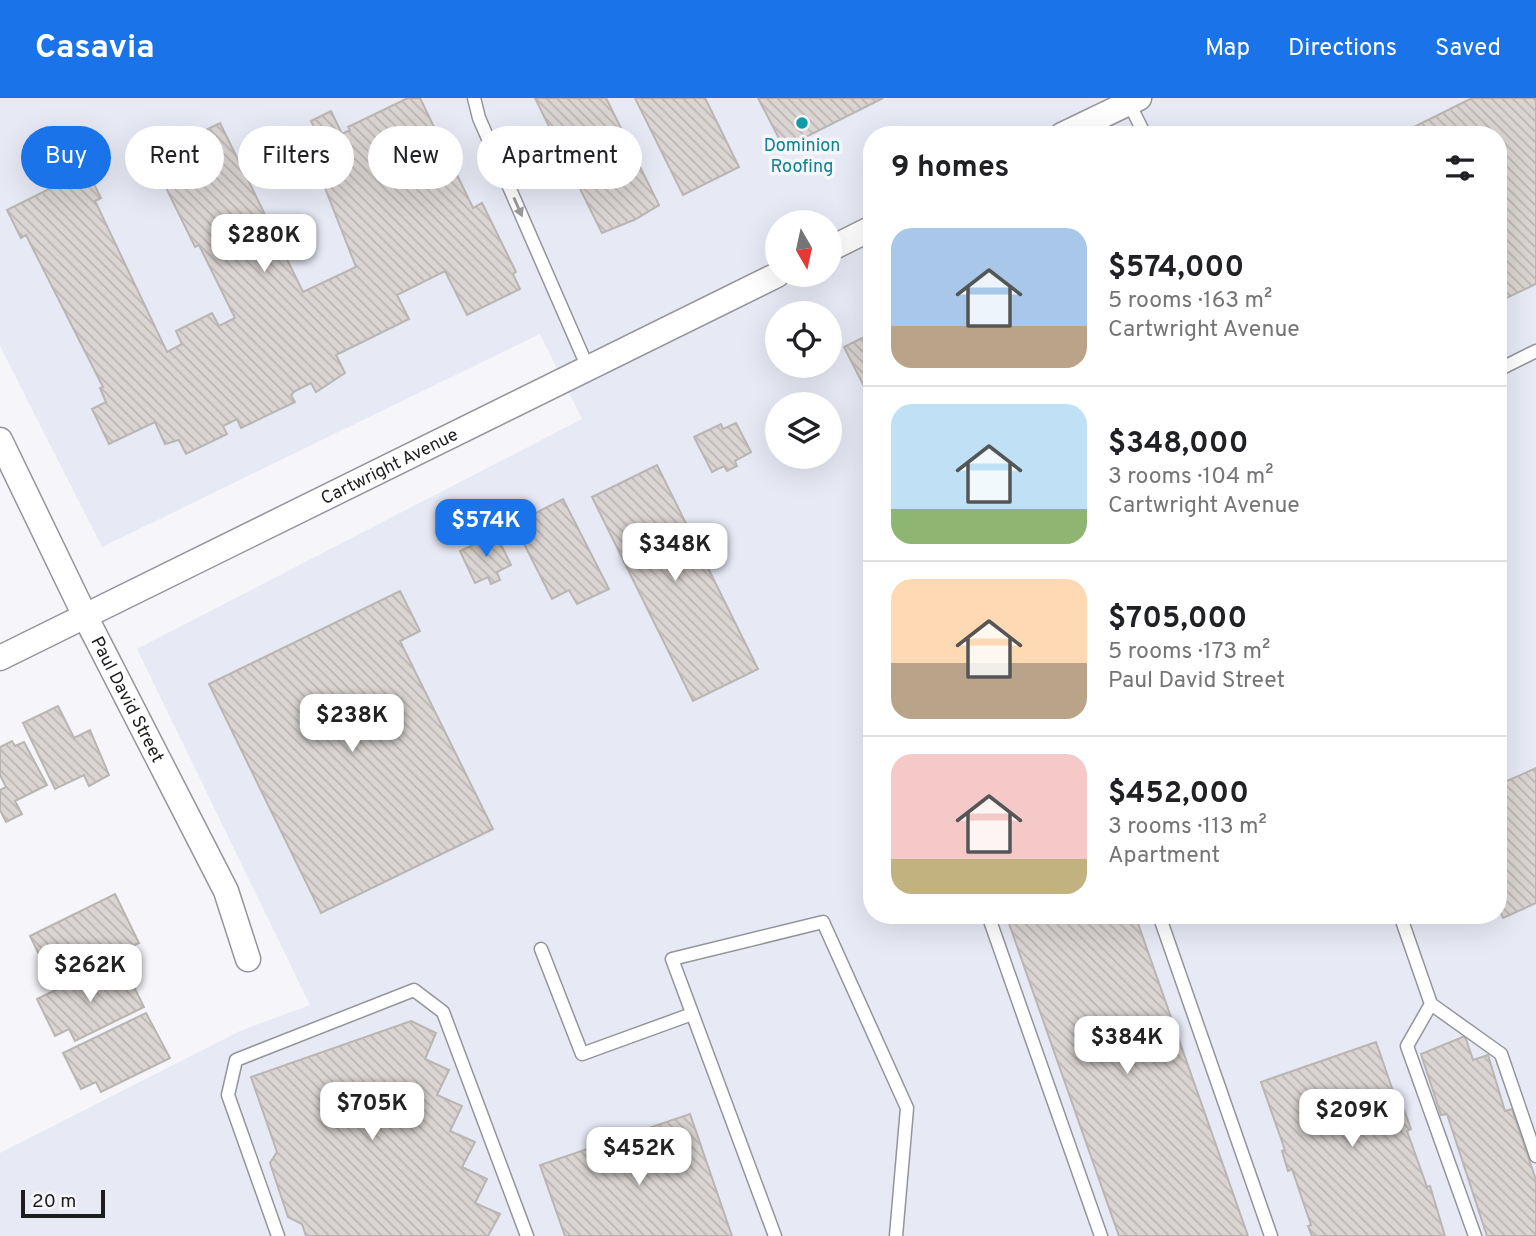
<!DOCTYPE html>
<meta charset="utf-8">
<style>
:root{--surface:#fff;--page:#f2f2f2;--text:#202124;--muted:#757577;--line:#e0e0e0;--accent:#1a73e8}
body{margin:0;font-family:Overpass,sans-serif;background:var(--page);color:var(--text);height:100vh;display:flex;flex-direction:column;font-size:26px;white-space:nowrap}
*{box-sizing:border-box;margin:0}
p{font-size:23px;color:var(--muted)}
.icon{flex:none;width:38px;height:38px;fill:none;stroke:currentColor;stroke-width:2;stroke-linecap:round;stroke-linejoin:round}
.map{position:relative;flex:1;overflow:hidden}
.drawer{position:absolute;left:863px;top:28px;width:644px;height:798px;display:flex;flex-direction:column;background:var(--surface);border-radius:28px;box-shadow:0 7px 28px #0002}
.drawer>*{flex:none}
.guide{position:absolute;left:21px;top:28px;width:665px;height:63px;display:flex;gap:14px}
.needle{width:46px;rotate:171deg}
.controls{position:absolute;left:765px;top:112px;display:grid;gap:14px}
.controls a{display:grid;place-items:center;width:77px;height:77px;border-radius:50%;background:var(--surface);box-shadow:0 7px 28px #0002;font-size:35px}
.scale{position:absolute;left:21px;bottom:18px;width:84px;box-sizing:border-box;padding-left:7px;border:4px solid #1d1d1f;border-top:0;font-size:19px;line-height:24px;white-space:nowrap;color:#1d1d1f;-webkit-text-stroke:5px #f5f5fa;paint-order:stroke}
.price{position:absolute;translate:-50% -60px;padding:0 16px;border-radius:14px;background:#fff;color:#222;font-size:23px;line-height:46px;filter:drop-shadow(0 2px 4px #0008)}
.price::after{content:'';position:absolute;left:50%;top:42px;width:21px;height:16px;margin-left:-10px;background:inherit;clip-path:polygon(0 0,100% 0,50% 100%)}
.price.on{background:var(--accent);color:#fff}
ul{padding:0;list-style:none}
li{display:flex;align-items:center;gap:21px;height:175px;padding:0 28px}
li+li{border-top:2px solid var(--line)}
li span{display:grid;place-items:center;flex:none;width:196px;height:140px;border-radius:21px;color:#555}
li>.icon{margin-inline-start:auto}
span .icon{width:84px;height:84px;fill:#fffc;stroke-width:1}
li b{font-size:30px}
h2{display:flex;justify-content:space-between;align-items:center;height:84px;padding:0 28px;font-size:30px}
.tag{padding:0 24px;border-radius:32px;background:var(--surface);box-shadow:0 7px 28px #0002;font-size:24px;line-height:63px}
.tag.on{background:var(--accent);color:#fff}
header{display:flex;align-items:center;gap:42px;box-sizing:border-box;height:98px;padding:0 35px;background:var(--accent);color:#fff}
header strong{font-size:33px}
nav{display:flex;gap:38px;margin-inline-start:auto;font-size:24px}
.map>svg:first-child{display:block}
.built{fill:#e7e9f5;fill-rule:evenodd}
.building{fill:url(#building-back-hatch);stroke:#b9b5b2;stroke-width:2}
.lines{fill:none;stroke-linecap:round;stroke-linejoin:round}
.service-casing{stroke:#94959a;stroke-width:15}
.minor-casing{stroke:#94959a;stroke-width:27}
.service{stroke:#fff;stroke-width:12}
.minor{stroke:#fff;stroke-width:24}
.oneway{fill:#99999a}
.culture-dot{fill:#0f9aa8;stroke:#f5f5fa;stroke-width:2.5}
.labels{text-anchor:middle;stroke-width:7;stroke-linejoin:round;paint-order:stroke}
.culture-label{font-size:18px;fill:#0d838f;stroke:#f5f5fa}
.street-label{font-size:18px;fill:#1d1d1f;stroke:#f5f5fa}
</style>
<header>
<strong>Casavia</strong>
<nav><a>Map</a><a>Directions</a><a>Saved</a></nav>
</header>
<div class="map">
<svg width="1536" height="1138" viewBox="0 0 1536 1138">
<defs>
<pattern id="building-back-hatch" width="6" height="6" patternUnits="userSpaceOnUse" patternTransform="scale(1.75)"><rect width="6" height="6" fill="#dad5d2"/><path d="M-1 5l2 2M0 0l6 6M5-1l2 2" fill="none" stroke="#bbb6b4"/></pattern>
</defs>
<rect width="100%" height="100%" fill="#f5f5fa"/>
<path class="built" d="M0,0H1536V1138H0V1055L240,933L310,907L137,551L582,321L540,236L102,449L0,248ZM872,37H1498V817H872ZM777,124H830V177H777ZM777,215H830V268H777ZM777,306H830V359H777Z"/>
<path class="building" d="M408,0H420L473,110L482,105L516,174L513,176L520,191L467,217L445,173L397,197L409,221L336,257L345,275L316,294L311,285L295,293L291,297L295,304L241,330L237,321L223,328L227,336L186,356L179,342L165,346L155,324L109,346L92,311L106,304L100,290L103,289L26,137L21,140L7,112L87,72L101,100L95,103L167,254L182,246L176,233L212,215L219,228L235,220L199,147L195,149L151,59L220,25L303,194L356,169L318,72L332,65L311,23L331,13L342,36L350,32L348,29Z
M535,0H606L659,107L636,121L602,135Z
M635,0H705L739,69L683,97Z
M758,0H883L784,50Z
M1472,0H1536V186L1498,204V37H1398Z
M872,235V304L844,249Z
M736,325L751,354L735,363L737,368L727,373L724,368L712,374L694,339L721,326L723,331Z
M657,367L758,571L693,603L592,399Z
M563,401L609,491L577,506L569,492L552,501L514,426Z
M496,436L511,467L497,474L500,482L491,486L488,479L475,485L460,453Z
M400,493L420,533L400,543L493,731L321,815L209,586Z
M58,608L74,640L90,632L109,677L89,688L84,677L55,691L23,625Z
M12,643L15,648L24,644L47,687L15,703L22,716L6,724L0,712V692L6,689L0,677V649Z
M1536,670V805L1503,820L1498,809V687Z
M115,796L139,845L96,865L91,856L69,866L71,872L51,881L30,838Z
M1006,817H1135L1248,1138H1119Z
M107,867L115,883L128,877L144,909L75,943L69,931L55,938L37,901Z
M146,915L170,960L101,994L96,984L81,991L63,955Z
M411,923L436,935L425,961L449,972L437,997L462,1008L450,1033L475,1044L462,1069L487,1081L475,1105L500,1116L488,1138H306L302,1126L288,1119L270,1065L277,1054L251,979Z
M1465,938L1473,962L1488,957L1505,1013L1512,1011L1536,1082V1138H1487L1447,1016L1441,1017L1421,956Z
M1376,944L1400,1013L1404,1012L1411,1031L1407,1033L1427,1089L1430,1088L1445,1138H1312L1308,1128L1311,1127L1292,1071L1288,1073L1282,1053L1285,1052L1261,984Z
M690,1016L732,1138H565L540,1067Z"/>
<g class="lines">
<defs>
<path id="service" d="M474,0L479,20L588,270
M1129,5L1145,37
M1498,272L1536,253
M988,817L1101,1138
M1159,817L1271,1138
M1400,817L1431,906L1501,956L1536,1058
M541,851L582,956L692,916
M1431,906L1407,948L1475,1138
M278,1138L228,997L236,962L414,892L443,914L527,1138
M775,1138L672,861L823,824L907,1010L896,1138"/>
<g id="minor">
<path d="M1062,37L1139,0"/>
<path d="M830,151L872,130"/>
<path id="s1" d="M0,342L85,518L226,793L248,861"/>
<path id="s2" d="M0,560L777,177"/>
</g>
</defs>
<use href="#service" class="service-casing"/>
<use href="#minor" class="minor-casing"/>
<use href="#service" class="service"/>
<use href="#minor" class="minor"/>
</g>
<defs><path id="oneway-solid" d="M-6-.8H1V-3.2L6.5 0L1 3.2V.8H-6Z" transform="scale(1.75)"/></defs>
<use class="oneway" href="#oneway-solid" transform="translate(518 109) rotate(66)"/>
<circle class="culture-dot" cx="802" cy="25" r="7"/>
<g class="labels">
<g class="culture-label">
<text x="802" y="53">Dominion<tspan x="802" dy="21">Roofing</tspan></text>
</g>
<g class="street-label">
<text dy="6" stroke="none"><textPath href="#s2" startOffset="434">Cartwright Avenue</textPath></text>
<text dy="6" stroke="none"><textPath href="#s1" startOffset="289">Paul David Street</textPath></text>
</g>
</g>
</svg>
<div class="controls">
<a><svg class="needle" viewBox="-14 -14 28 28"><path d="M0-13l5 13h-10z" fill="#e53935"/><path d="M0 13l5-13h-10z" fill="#757577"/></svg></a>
<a><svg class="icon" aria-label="locate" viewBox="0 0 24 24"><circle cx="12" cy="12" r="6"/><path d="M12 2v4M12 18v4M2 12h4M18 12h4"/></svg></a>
<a><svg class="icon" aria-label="layers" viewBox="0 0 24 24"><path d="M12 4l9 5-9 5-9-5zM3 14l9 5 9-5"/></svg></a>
</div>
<div class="scale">20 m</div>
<b class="price" style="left:264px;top:176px">$280K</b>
<b class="price on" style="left:486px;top:461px">$574K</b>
<b class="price" style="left:675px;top:485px">$348K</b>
<b class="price" style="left:352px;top:656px">$238K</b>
<b class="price" style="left:90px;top:906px">$262K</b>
<b class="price" style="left:1127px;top:978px">$384K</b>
<b class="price" style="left:372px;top:1044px">$705K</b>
<b class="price" style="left:1352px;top:1051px">$209K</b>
<b class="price" style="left:639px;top:1089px">$452K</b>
<div class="guide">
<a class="tag on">Buy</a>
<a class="tag">Rent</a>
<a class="tag">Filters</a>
<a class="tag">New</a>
<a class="tag">Apartment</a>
</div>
<section class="drawer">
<h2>9 homes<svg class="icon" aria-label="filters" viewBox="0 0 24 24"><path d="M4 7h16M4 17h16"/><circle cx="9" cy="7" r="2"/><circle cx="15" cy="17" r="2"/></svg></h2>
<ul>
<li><span style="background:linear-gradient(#a9c7e8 70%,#b9a48a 0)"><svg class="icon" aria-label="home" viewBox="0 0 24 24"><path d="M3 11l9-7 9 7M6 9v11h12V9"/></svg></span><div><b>$574,000</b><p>5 rooms · 163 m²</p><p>Cartwright Avenue</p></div></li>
<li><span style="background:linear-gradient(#bfe0f5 75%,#8fb573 0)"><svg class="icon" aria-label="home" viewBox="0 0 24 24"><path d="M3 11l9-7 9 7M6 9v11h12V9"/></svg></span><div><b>$348,000</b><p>3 rooms · 104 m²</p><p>Cartwright Avenue</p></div></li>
<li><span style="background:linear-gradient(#ffd9b3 60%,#b9a48a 0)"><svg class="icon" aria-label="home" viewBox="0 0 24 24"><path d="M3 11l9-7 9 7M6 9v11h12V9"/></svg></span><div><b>$705,000</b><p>5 rooms · 173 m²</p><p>Paul David Street</p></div></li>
<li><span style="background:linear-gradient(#f6c9c9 75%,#c2b280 0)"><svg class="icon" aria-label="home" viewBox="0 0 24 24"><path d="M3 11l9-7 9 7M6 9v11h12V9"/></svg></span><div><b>$452,000</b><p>3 rooms · 113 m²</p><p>Apartment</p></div></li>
</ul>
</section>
</div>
